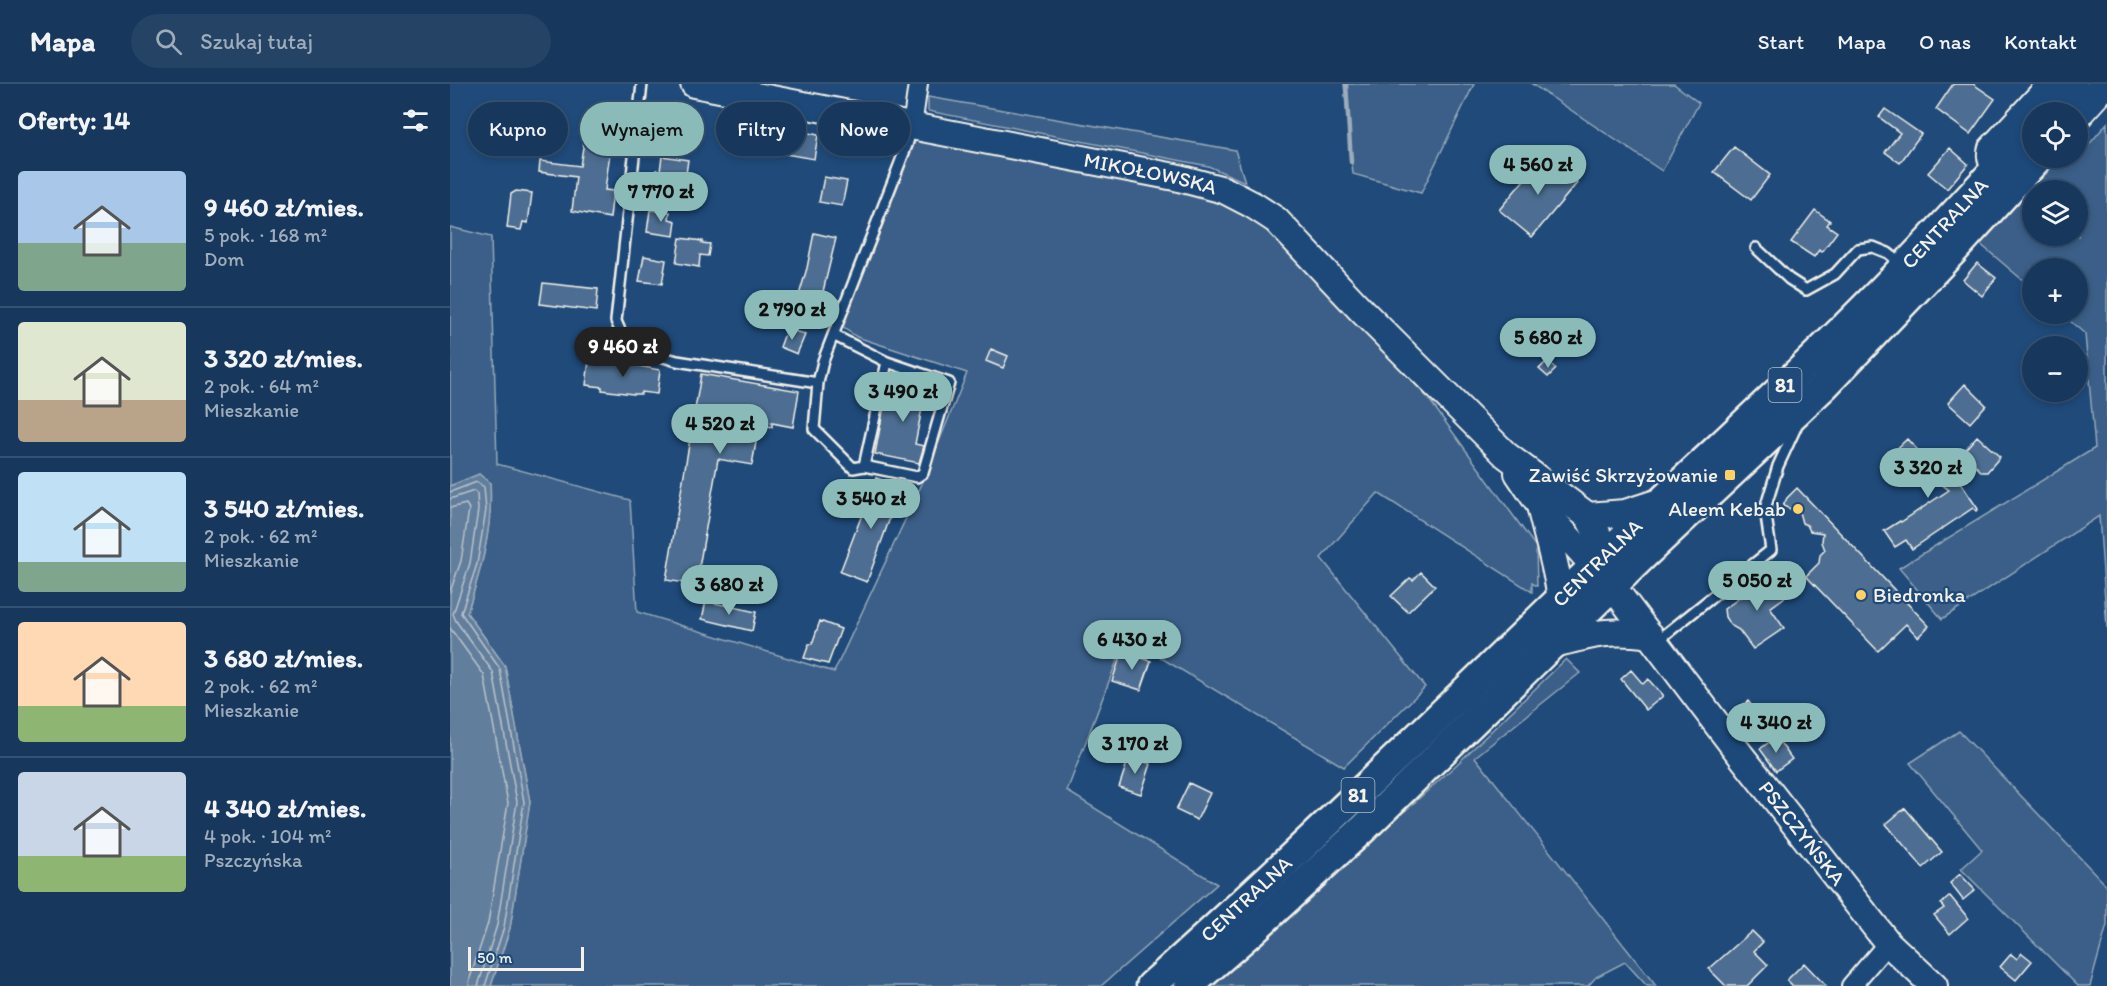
<!DOCTYPE html>
<html lang="pl">
<meta charset="utf-8">
<style>
:root{--surface:#17385c;--page:#244365;--text:#f1f3f6;--muted:#9eacbb;--line:#365272;--accent:#8bbbb9}
body{margin:0;font-family:Itim,sans-serif;background:var(--page);color:var(--text);height:100vh;display:flex;flex-direction:column;font-size:22px;white-space:nowrap}
*{box-sizing:border-box;margin:0}
p{font-size:20px;color:var(--muted)}
.icon{flex:none;width:33px;height:33px;fill:none;stroke:currentColor;stroke-width:2;stroke-linecap:round;stroke-linejoin:round}
.map{position:relative;flex:1;overflow:hidden}
.side{display:flex;flex-direction:column;background:var(--surface);width:450px}
.side>*{flex:none}
.guide{position:absolute;left:18px;top:18px;width:570px;height:54px;display:flex;gap:12px}
.fabs{position:absolute;left:1572px;top:18px;display:grid;gap:12px}
.fabs a{display:grid;place-items:center;width:66px;height:66px;border-radius:50%;background:var(--surface);box-shadow:0 3px 9px #0003,0 0 0 2px var(--line);font-size:30px}
.scale{position:absolute;left:18px;bottom:15px;width:116px;box-sizing:border-box;padding-left:6px;border:3px solid #f4f1e8;border-top:0;font-size:16px;line-height:21px;white-space:nowrap;color:#f4f1e8;-webkit-text-stroke:4px #1f4a7a;paint-order:stroke}
.price{position:absolute;translate:-50% -51px;padding:0 14px;border-radius:21px;background:var(--accent);color:#111;font-size:20px;line-height:39px;filter:drop-shadow(0 2px 3px #0008)}
.price::after{content:'';position:absolute;left:50%;top:36px;width:18px;height:14px;margin-left:-9px;background:inherit;clip-path:polygon(0 0,100% 0,50% 100%)}
.price.current{background:#222;color:#fff}
ul{padding:0;list-style:none}
li{display:flex;align-items:center;gap:18px;height:150px;padding:0 18px}
li+li{border-top:2px solid var(--line)}
li span{display:grid;place-items:center;flex:none;width:168px;height:120px;border-radius:6px;color:#555}
li>.icon{margin-inline-start:auto}
span .icon{width:72px;height:72px;fill:#fffc;stroke-width:1}
li b{font-size:26px}
h2{display:flex;justify-content:space-between;align-items:center;height:72px;padding:0 18px;font-size:26px}
.chip{padding:0 21px;border-radius:27px;background:var(--surface);box-shadow:0 3px 9px #0003,0 0 0 2px var(--line);font-size:21px;line-height:54px}
.chip.current{background:var(--accent);color:#111}
header{display:flex;align-items:center;gap:36px;box-sizing:border-box;height:84px;padding:0 30px;background:var(--surface);border-bottom:2px solid var(--line)}
header strong{font-size:28px}
nav{display:flex;gap:33px;margin-inline-start:auto;font-size:21px}
.search{width:420px;height:54px;background:var(--page);display:flex;align-items:center;gap:15px;box-sizing:border-box;padding:0 21px;border-radius:33px;color:var(--muted);font-size:22px}
main{display:flex;flex:1;min-height:0}
.map>svg:first-child{display:block}
.green{fill:#3a5f88;stroke:#97a8b8;stroke-width:1.5;fill-rule:evenodd}
.water{fill:#627e9d;stroke:#9cacbb;stroke-width:1.5}
.lines{fill:none;stroke-linecap:round;stroke-linejoin:round}
.shore{stroke:#bac3ca;stroke-width:1.5}
.stream{stroke:#9cacbb;stroke-width:4.5}
.building{fill:#4d6e92;stroke:#f4f1e8;stroke-width:1.5}
.lane-casing{stroke:#f4f1e8;stroke-width:14}
.street-casing{stroke:#f4f1e8;stroke-width:22}
.secondary-casing{stroke:#f4f1e8;stroke-width:30}
.primary-casing{stroke:#f4f1e8;stroke-width:33}
.lane{stroke:#1f4a7a;stroke-width:9}
.street{stroke:#1f4a7a;stroke-width:18}
.secondary{stroke:#1f4a7a;stroke-width:26}
.primary{stroke:#1f4a7a;stroke-width:28}
.poi-dot{fill:#ffd166;stroke:#1f4a7a;stroke-width:2}
.labels{text-anchor:middle;stroke-width:4.5;stroke-linejoin:round;paint-order:stroke}
.shield{fill:#1f4a7a;stroke:#b4bfc7;stroke-width:1.5}
.shield-label{font-size:20px;font-weight:bold;fill:#f4f1e8}
.street-label{font-size:21px;fill:#f4f1e8;stroke:#1f4a7a}
.poi-label{font-size:21px;fill:#f4f1e8;stroke:#1f4a7a;text-anchor:end}
</style>
<header>
<strong>Mapa</strong>
<div class="search"><svg class="icon" aria-label="search" viewBox="0 0 24 24"><circle cx="10" cy="10" r="6"/><path d="M15 15l6 6"/></svg>Szukaj tutaj</div>
<nav><a>Start</a><a>Mapa</a><a>O nas</a><a>Kontakt</a></nav>
</header>
<main>
<section class="side">
<h2>Oferty: 14<svg class="icon" aria-label="filters" viewBox="0 0 24 24"><path d="M4 7h16M4 17h16"/><circle cx="9" cy="7" r="2"/><circle cx="15" cy="17" r="2"/></svg></h2>
<ul>
<li><span style="background:linear-gradient(#a9c7e8 60%,#7fa58c 0)"><svg class="icon" aria-label="home" viewBox="0 0 24 24"><path d="M3 11l9-7 9 7M6 9v11h12V9"/></svg></span><div><b>9 460 zł/mies.</b><p>5 pok. · 168 m²</p><p>Dom</p></div></li>
<li><span style="background:linear-gradient(#dfe7d0 65%,#b9a48a 0)"><svg class="icon" aria-label="home" viewBox="0 0 24 24"><path d="M3 11l9-7 9 7M6 9v11h12V9"/></svg></span><div><b>3 320 zł/mies.</b><p>2 pok. · 64 m²</p><p>Mieszkanie</p></div></li>
<li><span style="background:linear-gradient(#bfe0f5 75%,#7fa58c 0)"><svg class="icon" aria-label="home" viewBox="0 0 24 24"><path d="M3 11l9-7 9 7M6 9v11h12V9"/></svg></span><div><b>3 540 zł/mies.</b><p>2 pok. · 62 m²</p><p>Mieszkanie</p></div></li>
<li><span style="background:linear-gradient(#ffd9b3 70%,#8fb573 0)"><svg class="icon" aria-label="home" viewBox="0 0 24 24"><path d="M3 11l9-7 9 7M6 9v11h12V9"/></svg></span><div><b>3 680 zł/mies.</b><p>2 pok. · 62 m²</p><p>Mieszkanie</p></div></li>
<li><span style="background:linear-gradient(#c9d6e8 70%,#8fb573 0)"><svg class="icon" aria-label="home" viewBox="0 0 24 24"><path d="M3 11l9-7 9 7M6 9v11h12V9"/></svg></span><div><b>4 340 zł/mies.</b><p>4 pok. · 104 m²</p><p>Pszczyńska</p></div></li>
</ul>
</section>
<div class="map">
<svg width="1657" height="902" viewBox="0 0 1657 902">
<rect width="100%" height="100%" fill="#1f4a7a"/>
<filter id="ink" filterUnits="userSpaceOnUse"><feTurbulence type="fractalNoise" baseFrequency=".0167" numOctaves="2"/><feDisplacementMap in="SourceGraphic" scale="12" xChannelSelector="R" yChannelSelector="G"/><feConvolveMatrix kernelMatrix="1 2 1 2 8 2 1 2 1" color-interpolation-filters="sRGB"/></filter>
<g filter="url(#ink)">
<path class="green" d="M894,0H1024L971,109L903,90Z
M1082,0H1224L1249,19L1212,87Z
M478,13L785,66L795,98L758,82L478,27Z
M463,35L766,108L820,144L978,314L1086,463L1087,502L1082,499V508L928,409L871,474L975,603L894,683L676,553L617,707L767,800L651,902H41L60,844L80,718L55,582L17,529C31,486 43,445 40,399L29,390L0,402V143L41,153L47,380L180,416L187,528L384,588L471,402L517,289L407,253L392,243L393,239L384,236Z
M1657,39V544L1649,432L1492,535L1449,484L1645,364L1635,250L1612,230H1628V184H1582V204L1529,159L1611,74L1621,82ZM1582,106H1628V152H1582Z
M1116,575L1130,589L1025,673L1206,902H1197L1175,878L1146,893L1138,902H760L1005,682Z
M1509,647L1657,802V841L1640,902H1628L1511,785L1532,766L1460,679Z"/>
<path class="water" d="M29,390L40,399C43,446 31,485 17,529L55,582L80,718L60,844L41,902H0V402Z"/>
<g class="lines">
<path class="shore" d="M0,408L27,398L34,403L36,426L27,480L11,529L50,585L74,718L54,843L35,902
M0,415L24,407L27,410L28,426L20,479L3,530L6,537L43,588L67,718L47,841L28,902
M0,424L16,420L19,425L11,477L0,508
M0,544L34,591L58,719L38,839L20,894L19,902"/>
<path class="stream" d="M896,0L901,78"/>
</g>
<path class="building" d="M1503,0H1523L1545,15L1520,50L1486,25Z
M1435,25L1471,50L1450,79L1435,68L1450,49L1429,33Z
M63,46L91,52L88,70L60,67V62L58,57L62,54Z
M354,48L368,51L364,75L335,70L338,57L352,60Z
M134,57L161,61L155,106L163,107L160,134L122,127L126,93L89,88L90,77L130,82Z
M1284,63L1320,91L1301,116L1264,88Z
M1500,64L1518,80L1497,105L1478,89Z
M212,72L238,76L235,97H231L229,106L204,102L206,86L210,87Z
M1094,72L1127,99L1082,153L1049,126Z
M374,93L397,97L392,122L369,118Z
M66,107L82,109L78,139L73,138L71,146L57,144L61,110Z
M200,126L220,128L219,135L226,137L224,152L197,148Z
M1365,126L1380,137L1377,141L1387,148L1372,168L1369,166L1364,173L1341,158Z
M364,149L386,154L369,224L347,218L357,184Z
M230,154L252,157V159L260,160L258,172L250,171L249,183L226,179Z
M194,172L216,176L212,200L189,197Z
M1527,179L1546,194L1532,212L1513,196Z
M93,199L148,205L146,227L90,220Z
M337,244L355,251L347,270L330,263Z
M541,265L558,272L553,284L536,277Z
M139,277L162,280V277L210,286L207,310L191,308V310H183L159,307L152,306V303L136,301Z
M1097,277L1106,285L1098,293L1089,285Z
M251,290L349,307L343,343L322,339V343L309,341L302,381L268,375L246,501L216,496Z
M446,298L487,307L484,321L473,319L465,360L474,362L469,379L425,370L435,317L442,319Z
M1515,300L1536,321L1520,339L1498,319Z
M1527,352L1550,373L1537,388H1532L1512,369Z
M1457,355L1479,378L1481,374L1507,394L1528,425L1526,427L1523,424L1462,465L1456,456L1445,463L1434,447L1450,437L1451,438L1499,406L1462,378L1448,392L1434,377Z
M426,394L451,403L417,498L390,488Z
M1347,404L1479,542L1468,553L1456,540L1428,567L1356,492L1369,479L1370,471L1375,466L1372,458L1373,449L1360,447L1357,441L1352,439L1349,428L1333,422L1337,414Z
M971,488L985,502L958,528L941,512L960,494L963,496Z
M1321,492L1328,496L1334,504L1335,513L1320,524L1334,544L1303,565L1289,546L1280,541L1275,533L1274,525Z
M256,517L306,528L302,547L252,535Z
M370,537L391,545L378,580L354,574L359,560H362Z
M672,568L701,577L691,606L662,597Z
M1181,586L1193,600L1198,595L1213,612L1196,626L1171,595Z
M1298,617L1311,634L1295,646L1283,629Z
M1326,653L1342,675L1326,687L1310,665Z
M679,673L701,680L691,710L669,703Z
M739,699L760,709L747,736L726,726Z
M1455,724L1492,768L1473,784L1436,740Z
M1510,790L1525,806L1513,816L1500,799Z
M1500,812L1518,834L1500,850L1484,831L1494,824L1491,820Z
M1302,847L1313,858L1304,867L1318,881L1297,902H1276L1259,885Z
M1572,869L1582,877L1566,896L1550,883L1561,870L1567,875Z
M1354,879L1376,902H1343L1337,896Z"/>
<g class="lines">
<defs>
<path id="lane" d="M192,0L166,237L172,251L183,262L203,270L227,277L368,299
M1306,164L1339,195L1356,206L1385,190L1408,165L1423,163L1438,169L1453,181
M383,251L437,278L499,299L473,389L467,393L414,382L437,278
M414,382L403,384L364,345L368,299L373,277L457,61L462,44
M1206,558L1321,466L1315,425L1328,382L1346,343"/>
<path id="street" d="M462,43L468,0
M1543,88C1538,79 1535,73 1538,63L1596,0
M1401,902L1438,859"/>
<g id="secondary">
<path id="s1" d="M244,0L725,93L774,106L803,121L826,136L912,227L1056,371L1138,432L1153,461L1160,488"/>
<path id="s2" d="M1068,389L1091,423L1163,503L1285,664L1438,859L1484,902"/>
<path d="M1091,426C1098,456 1107,484 1111,515"/>
<path d="M1138,432L1175,429L1212,417"/>
<path d="M1104,560C1143,550 1159,545 1200,551"/>
</g>
<g id="primary">
<path d="M1597,28L1623,0"/>
<path d="M1628,30L1655,0"/>
<path id="s3" d="M701,902C864,756 1019,603 1176,451C1252,378 1330,308 1404,234C1466,172 1524,109 1582,45"/>
<path d="M739,902L801,848L915,743L1193,472L1374,302L1505,165L1588,74"/>
</g>
</defs>
<use href="#lane" class="lane-casing"/>
<use href="#street" class="street-casing"/>
<use href="#secondary" class="secondary-casing"/>
<use href="#primary" class="primary-casing"/>
<use href="#lane" class="lane"/>
<use href="#street" class="street"/>
<use href="#secondary" class="secondary"/>
<use href="#primary" class="primary"/>
</g>
</g>
<g class="poi-dot">
<rect x="1274" y="385" width="12" height="12" rx="3"/>
<circle cx="1348" cy="425" r="6"/>
<circle cx="1411" cy="511" r="6"/>
</g>
<g class="labels">
<g class="shield">
<rect x="1318.5" y="284" width="33" height="34" rx="4.5"/>
<rect x="891.5" y="694" width="33" height="34" rx="4.5"/>
</g>
<g class="shield-label">
<text x="1335" y="308">81</text>
<text x="908" y="718">81</text>
</g>
<g class="street-label">
<text dy="7" stroke="none"><textPath href="#s1" startOffset="465">MIKOŁOWSKA</textPath></text>
<text dy="7" stroke="none"><textPath href="#s3" startOffset="1101">CENTRALNA</textPath></text>
<text dy="7" stroke="none"><textPath href="#s3" startOffset="615">CENTRALNA</textPath></text>
<text dy="7" stroke="none"><textPath href="#s2" startOffset="459">PSZCZYŃSKA</textPath></text>
<text dy="7" stroke="none"><textPath href="#s3" startOffset="129">CENTRALNA</textPath></text>
</g>
<g class="poi-label">
<text x="1268" y="398">Zawiść Skrzyżowanie</text>
<text x="1336" y="432">Aleem Kebab</text>
<text x="1423" y="518" text-anchor="start">Biedronka</text>
</g>
</g>
</svg>
<div class="fabs">
<a><svg class="icon" aria-label="locate" viewBox="0 0 24 24"><circle cx="12" cy="12" r="6"/><path d="M12 2v4M12 18v4M2 12h4M18 12h4"/></svg></a>
<a><svg class="icon" aria-label="layers" viewBox="0 0 24 24"><path d="M12 4l9 5-9 5-9-5zM3 14l9 5 9-5"/></svg></a>
<a>+</a>
<a>−</a>
</div>
<div class="scale">50 m</div>
<b class="price" style="left:1088px;top:112px">4 560 zł</b>
<b class="price" style="left:211px;top:139px">7 770 zł</b>
<b class="price" style="left:342px;top:257px">2 790 zł</b>
<b class="price" style="left:1098px;top:285px">5 680 zł</b>
<b class="price current" style="left:173px;top:294px">9 460 zł</b>
<b class="price" style="left:453px;top:339px">3 490 zł</b>
<b class="price" style="left:270px;top:371px">4 520 zł</b>
<b class="price" style="left:1478px;top:415px">3 320 zł</b>
<b class="price" style="left:421px;top:446px">3 540 zł</b>
<b class="price" style="left:1307px;top:528px">5 050 zł</b>
<b class="price" style="left:279px;top:532px">3 680 zł</b>
<b class="price" style="left:682px;top:587px">6 430 zł</b>
<b class="price" style="left:1326px;top:670px">4 340 zł</b>
<b class="price" style="left:685px;top:691px">3 170 zł</b>
<div class="guide">
<a class="chip">Kupno</a>
<a class="chip current">Wynajem</a>
<a class="chip">Filtry</a>
<a class="chip">Nowe</a>
</div>
</div>
</main>
